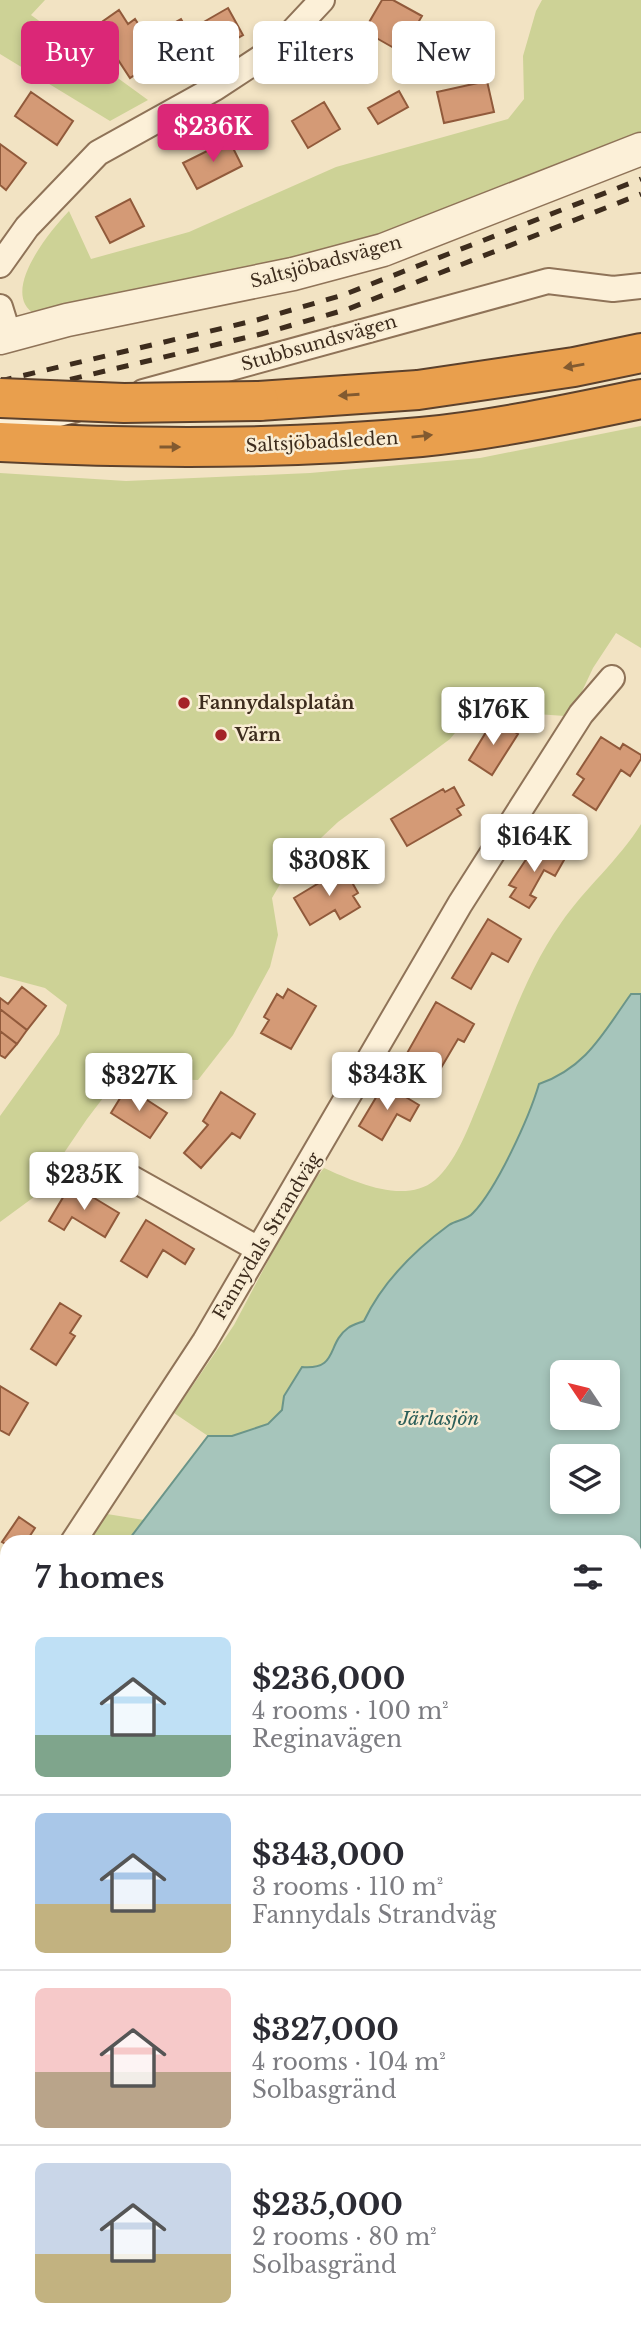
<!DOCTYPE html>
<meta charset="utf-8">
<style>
:root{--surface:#fff;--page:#f2f2f3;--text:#2b2b33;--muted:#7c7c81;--line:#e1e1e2;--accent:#db2777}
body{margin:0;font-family:"Libre Baskerville",serif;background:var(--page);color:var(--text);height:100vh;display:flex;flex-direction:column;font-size:26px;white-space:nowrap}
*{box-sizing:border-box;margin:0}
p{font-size:23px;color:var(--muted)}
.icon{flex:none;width:38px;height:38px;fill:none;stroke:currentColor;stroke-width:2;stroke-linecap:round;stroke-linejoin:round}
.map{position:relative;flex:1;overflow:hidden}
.panel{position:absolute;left:0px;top:1535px;width:642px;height:800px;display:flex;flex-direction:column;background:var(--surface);border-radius:21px 21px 0 0;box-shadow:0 4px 10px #0003}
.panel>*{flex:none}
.hud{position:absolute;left:21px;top:21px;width:600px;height:63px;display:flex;gap:14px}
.needle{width:46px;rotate:305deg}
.tools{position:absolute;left:550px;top:1360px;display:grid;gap:14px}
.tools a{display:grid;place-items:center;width:70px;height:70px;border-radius:10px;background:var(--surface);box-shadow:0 4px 10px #0003;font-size:35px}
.price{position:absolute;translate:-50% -60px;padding:0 16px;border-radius:7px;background:#fff;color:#222;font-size:23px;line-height:46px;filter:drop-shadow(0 2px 4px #0008)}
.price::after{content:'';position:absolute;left:50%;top:42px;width:21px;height:16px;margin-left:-10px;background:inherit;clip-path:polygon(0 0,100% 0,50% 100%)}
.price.active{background:var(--accent);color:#fff}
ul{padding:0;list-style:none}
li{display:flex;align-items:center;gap:21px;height:175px;padding:0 35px}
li+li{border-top:2px solid var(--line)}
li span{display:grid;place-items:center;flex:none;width:196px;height:140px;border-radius:10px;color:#555}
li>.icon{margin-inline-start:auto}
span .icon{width:84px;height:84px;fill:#fffc;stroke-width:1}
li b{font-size:30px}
h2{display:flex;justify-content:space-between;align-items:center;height:84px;padding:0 35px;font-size:30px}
.pill{padding:0 24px;border-radius:10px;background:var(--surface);box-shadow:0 4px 10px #0003;font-size:24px;line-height:63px}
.pill.active{background:var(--accent);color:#fff}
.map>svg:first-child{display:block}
.green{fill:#cdd296}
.water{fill:#a6c5bb;stroke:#6b9589;stroke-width:2;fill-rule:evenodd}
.building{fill:#d49a76;stroke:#915a3b;stroke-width:2}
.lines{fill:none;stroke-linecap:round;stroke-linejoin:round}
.minor-casing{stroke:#8f7358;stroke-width:28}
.tertiary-casing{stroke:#8f7358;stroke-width:35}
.motorway-casing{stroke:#5c412c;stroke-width:42}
.minor{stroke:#fcf0d8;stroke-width:24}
.tertiary{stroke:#fcf0d8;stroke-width:32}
.motorway{stroke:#e99f4d;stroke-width:38}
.rail{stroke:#3d2c1d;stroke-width:5;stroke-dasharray:12 12;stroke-linecap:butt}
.motorway-bridge-casing{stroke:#5c412c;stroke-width:42;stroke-linecap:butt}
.motorway-bridge{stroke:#e99f4d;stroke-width:38}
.oneway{fill:#825a30}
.poi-dot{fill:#a42227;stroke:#f9edd4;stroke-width:2.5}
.labels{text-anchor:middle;stroke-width:5;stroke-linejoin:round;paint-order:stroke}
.street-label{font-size:18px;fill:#3d2c1d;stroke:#f9edd4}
.poi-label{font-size:18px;font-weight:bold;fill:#3d2c1d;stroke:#f9edd4;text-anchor:start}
.water-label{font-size:19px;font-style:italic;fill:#2b5f5a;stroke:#f9edd4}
</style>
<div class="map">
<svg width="641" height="2333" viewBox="0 0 641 2333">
<rect width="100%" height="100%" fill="#f2e3c3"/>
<path class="green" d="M0,0H45L31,15L148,100L110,121L0,54Z
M542,0H641V137L329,254L35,314C0,294 46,235 69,211L91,259L189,232L336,167L508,119L524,99L523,56L536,11Z
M641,426V648L616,633L593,668L577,702L565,716L536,714L488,693L450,739L338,822L290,867L272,898L278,935L270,967L233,1035L198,1080L153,1079L122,1073L87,1119L34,1197L0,1222V1116L59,1034L67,1005L45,988L0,976V473L126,481L310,473L480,458Z
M641,824V994H631C603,1033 587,1067 539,1084C529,1118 497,1188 473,1213C467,1220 456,1220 449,1225C416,1249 381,1284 364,1321L348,1327L337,1340L329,1360L284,1396L282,1410L268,1424L232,1436H208L174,1413L234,1325L304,1193L324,1168C355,1182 405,1205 435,1180C455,1163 467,1131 477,1107C503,1045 522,978 561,923C585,888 619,860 641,824Z
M107,1514L144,1520L127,1542H86Z
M7,1656V1779L1,1797L7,1806V1830H0V1665Z
M641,1846V2333H299L300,2328H635V1851Z"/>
<path class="water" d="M631,994H641V1846L635,1851V1542H127L208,1436H232L268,1424L282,1410L284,1396L302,1367C339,1370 326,1344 348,1328C352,1325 359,1323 364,1321C382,1283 415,1250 449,1225C456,1220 467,1220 473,1213C497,1188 529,1118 539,1084C587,1067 603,1033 631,994ZM562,1372H607V1418H562ZM562,1456H607V1502H562Z
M0,1830H7V2178L0,2188Z"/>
<path class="building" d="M382,0H393L422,16L401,52L364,31Z
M228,8L243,35L195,62L187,49L180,54L165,28L181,19L188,31Z
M119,10L128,24L135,19L160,58L130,78L96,26Z
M487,81L494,112L444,123L437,92Z
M399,91L408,107L378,124L368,108Z
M31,92L73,121L57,145L15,116Z
M324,102L340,129L308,148L292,121Z
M229,140L242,166L197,189L183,163Z
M0,144L26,163L6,190L0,185Z
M130,199L144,226L110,243L96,217Z
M494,719L518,734L492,775L469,760Z
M601,737L620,749L623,744L641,755V759L630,776L621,770L596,810L573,795L584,779L577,774Z
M454,787L464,805L457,809L461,815L407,846L391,819L443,789L445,792Z
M537,843L564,860L555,876L544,870L530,895L536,898L529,908L510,897L516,888L509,885Z
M344,868L358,893L353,896L360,907L340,919L335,910L310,925L294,898Z
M488,919L521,939L508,962L492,953L471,989L452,978Z
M22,987L46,1006L27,1030L0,1009V998L8,1004Z
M288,989L316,1006L291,1049L261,1033L269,1020L264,1017L277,994L283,998Z
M436,1002L474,1024L464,1042L458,1039L438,1073L406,1055Z
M0,1009L27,1030L17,1044L0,1031Z
M0,1031L17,1044L5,1058L0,1055Z
M384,1084L419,1105L410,1121L397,1114L382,1140L359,1126Z
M127,1087L167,1113L150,1138L111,1113Z
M221,1092L255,1114L240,1138L232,1133L201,1168L184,1153L208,1125L203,1121Z
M71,1184L119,1213L105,1237L72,1217L64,1230L49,1221Z
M146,1220L194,1249L185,1264L163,1250L147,1277L121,1261Z
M60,1303L81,1316L70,1333L75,1336L56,1365L31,1349Z
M0,1386L28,1403L9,1435L0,1430Z
M19,1517L35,1528L26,1542H7V1545L2,1542Z
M7,2310V2328H52L48,2333H0V2320Z
M115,2328H164L160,2333H123Z"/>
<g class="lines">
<defs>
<path id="minor" d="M0,265L27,227L98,153L215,88L279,46L322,0
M0,307L9,336
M143,392L548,281L613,289L641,286
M0,430L74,410
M110,1166L258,1249
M73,1542L205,1341L460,904L581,714L612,678
M0,1646L7,1636
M635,2076L641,2068
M224,2328L247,2333
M188,2333L192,2328
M304,2333H315
M352,2333L357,2328"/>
<path id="tertiary" d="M0,338L67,320L293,274L383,250L641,149"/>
<path id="motorway" d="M259,401L418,390L574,367L641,353
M0,442C140,449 281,450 421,437C493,430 569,414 641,399"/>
</defs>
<use href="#minor" class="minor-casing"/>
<use href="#tertiary" class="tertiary-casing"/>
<use href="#motorway" class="motorway-casing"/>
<use href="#minor" class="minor"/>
<use href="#tertiary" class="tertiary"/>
<use href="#motorway" class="motorway"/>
<path class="rail" d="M0,381L257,320L343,295L641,179
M0,396L261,334L348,309L641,194"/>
<defs>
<path id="motorway-bridge" d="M0,398L124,403L259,401"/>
</defs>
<use href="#motorway-bridge" class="motorway-bridge-casing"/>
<use href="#motorway-bridge" class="motorway-bridge"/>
</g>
<defs><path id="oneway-solid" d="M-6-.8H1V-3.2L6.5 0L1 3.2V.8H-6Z" transform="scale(1.75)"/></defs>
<g class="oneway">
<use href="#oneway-solid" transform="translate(574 366) rotate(170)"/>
<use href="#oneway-solid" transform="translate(349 395) rotate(176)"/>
<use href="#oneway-solid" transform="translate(422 436) rotate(-6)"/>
<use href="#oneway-solid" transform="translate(170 447)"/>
</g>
<g class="poi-dot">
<circle cx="184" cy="703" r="7"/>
<circle cx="221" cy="735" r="7"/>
</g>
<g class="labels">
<g class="street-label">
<text transform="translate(326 262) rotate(-15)" y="6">Saltsjöbadsvägen</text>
<text transform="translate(319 343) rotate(-16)" y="6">Stubbsundsvägen</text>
<text transform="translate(322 442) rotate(-3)" y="6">Saltsjöbadsleden</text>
<text transform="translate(267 1236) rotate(-59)" y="6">Fannydals Strandväg</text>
</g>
<g class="poi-label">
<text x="198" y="709">Fannydalsplatån</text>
<text x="235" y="741">Värn</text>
</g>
<g class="water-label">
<text x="439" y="1425">Järlasjön</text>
</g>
</g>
</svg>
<div class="tools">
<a><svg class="needle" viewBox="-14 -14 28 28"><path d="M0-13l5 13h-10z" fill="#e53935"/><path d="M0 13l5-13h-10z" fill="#7c7c81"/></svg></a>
<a><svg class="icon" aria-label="layers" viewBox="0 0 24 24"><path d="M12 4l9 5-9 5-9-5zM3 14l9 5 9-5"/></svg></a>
</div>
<b class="price active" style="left:213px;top:164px">$236K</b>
<b class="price" style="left:493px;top:747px">$176K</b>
<b class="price" style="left:534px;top:874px">$164K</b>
<b class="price" style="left:329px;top:898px">$308K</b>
<b class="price" style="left:387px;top:1112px">$343K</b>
<b class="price" style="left:139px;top:1113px">$327K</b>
<b class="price" style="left:84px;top:1212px">$235K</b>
<div class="hud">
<a class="pill active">Buy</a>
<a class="pill">Rent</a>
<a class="pill">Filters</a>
<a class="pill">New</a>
</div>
<section class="panel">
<h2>7 homes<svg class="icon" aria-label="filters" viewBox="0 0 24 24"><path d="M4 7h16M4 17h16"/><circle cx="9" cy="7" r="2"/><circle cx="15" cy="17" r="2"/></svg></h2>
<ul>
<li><span style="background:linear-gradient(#bfe0f5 70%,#7fa58c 0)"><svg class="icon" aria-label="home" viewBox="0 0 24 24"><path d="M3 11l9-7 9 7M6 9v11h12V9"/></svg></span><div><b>$236,000</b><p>4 rooms · 100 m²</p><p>Reginavägen</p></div></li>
<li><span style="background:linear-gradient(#a9c7e8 65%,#c2b280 0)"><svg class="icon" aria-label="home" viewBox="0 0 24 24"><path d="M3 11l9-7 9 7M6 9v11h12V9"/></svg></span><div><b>$343,000</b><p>3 rooms · 110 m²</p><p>Fannydals Strandväg</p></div></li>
<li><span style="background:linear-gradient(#f6c9c9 60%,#b9a48a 0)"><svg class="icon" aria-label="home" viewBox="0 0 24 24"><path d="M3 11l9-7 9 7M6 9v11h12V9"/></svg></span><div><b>$327,000</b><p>4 rooms · 104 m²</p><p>Solbasgränd</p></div></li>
<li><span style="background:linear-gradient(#c9d6e8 65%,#c2b280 0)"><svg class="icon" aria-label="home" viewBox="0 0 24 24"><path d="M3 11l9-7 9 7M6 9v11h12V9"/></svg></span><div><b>$235,000</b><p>2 rooms · 80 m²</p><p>Solbasgränd</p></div></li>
</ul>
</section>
</div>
